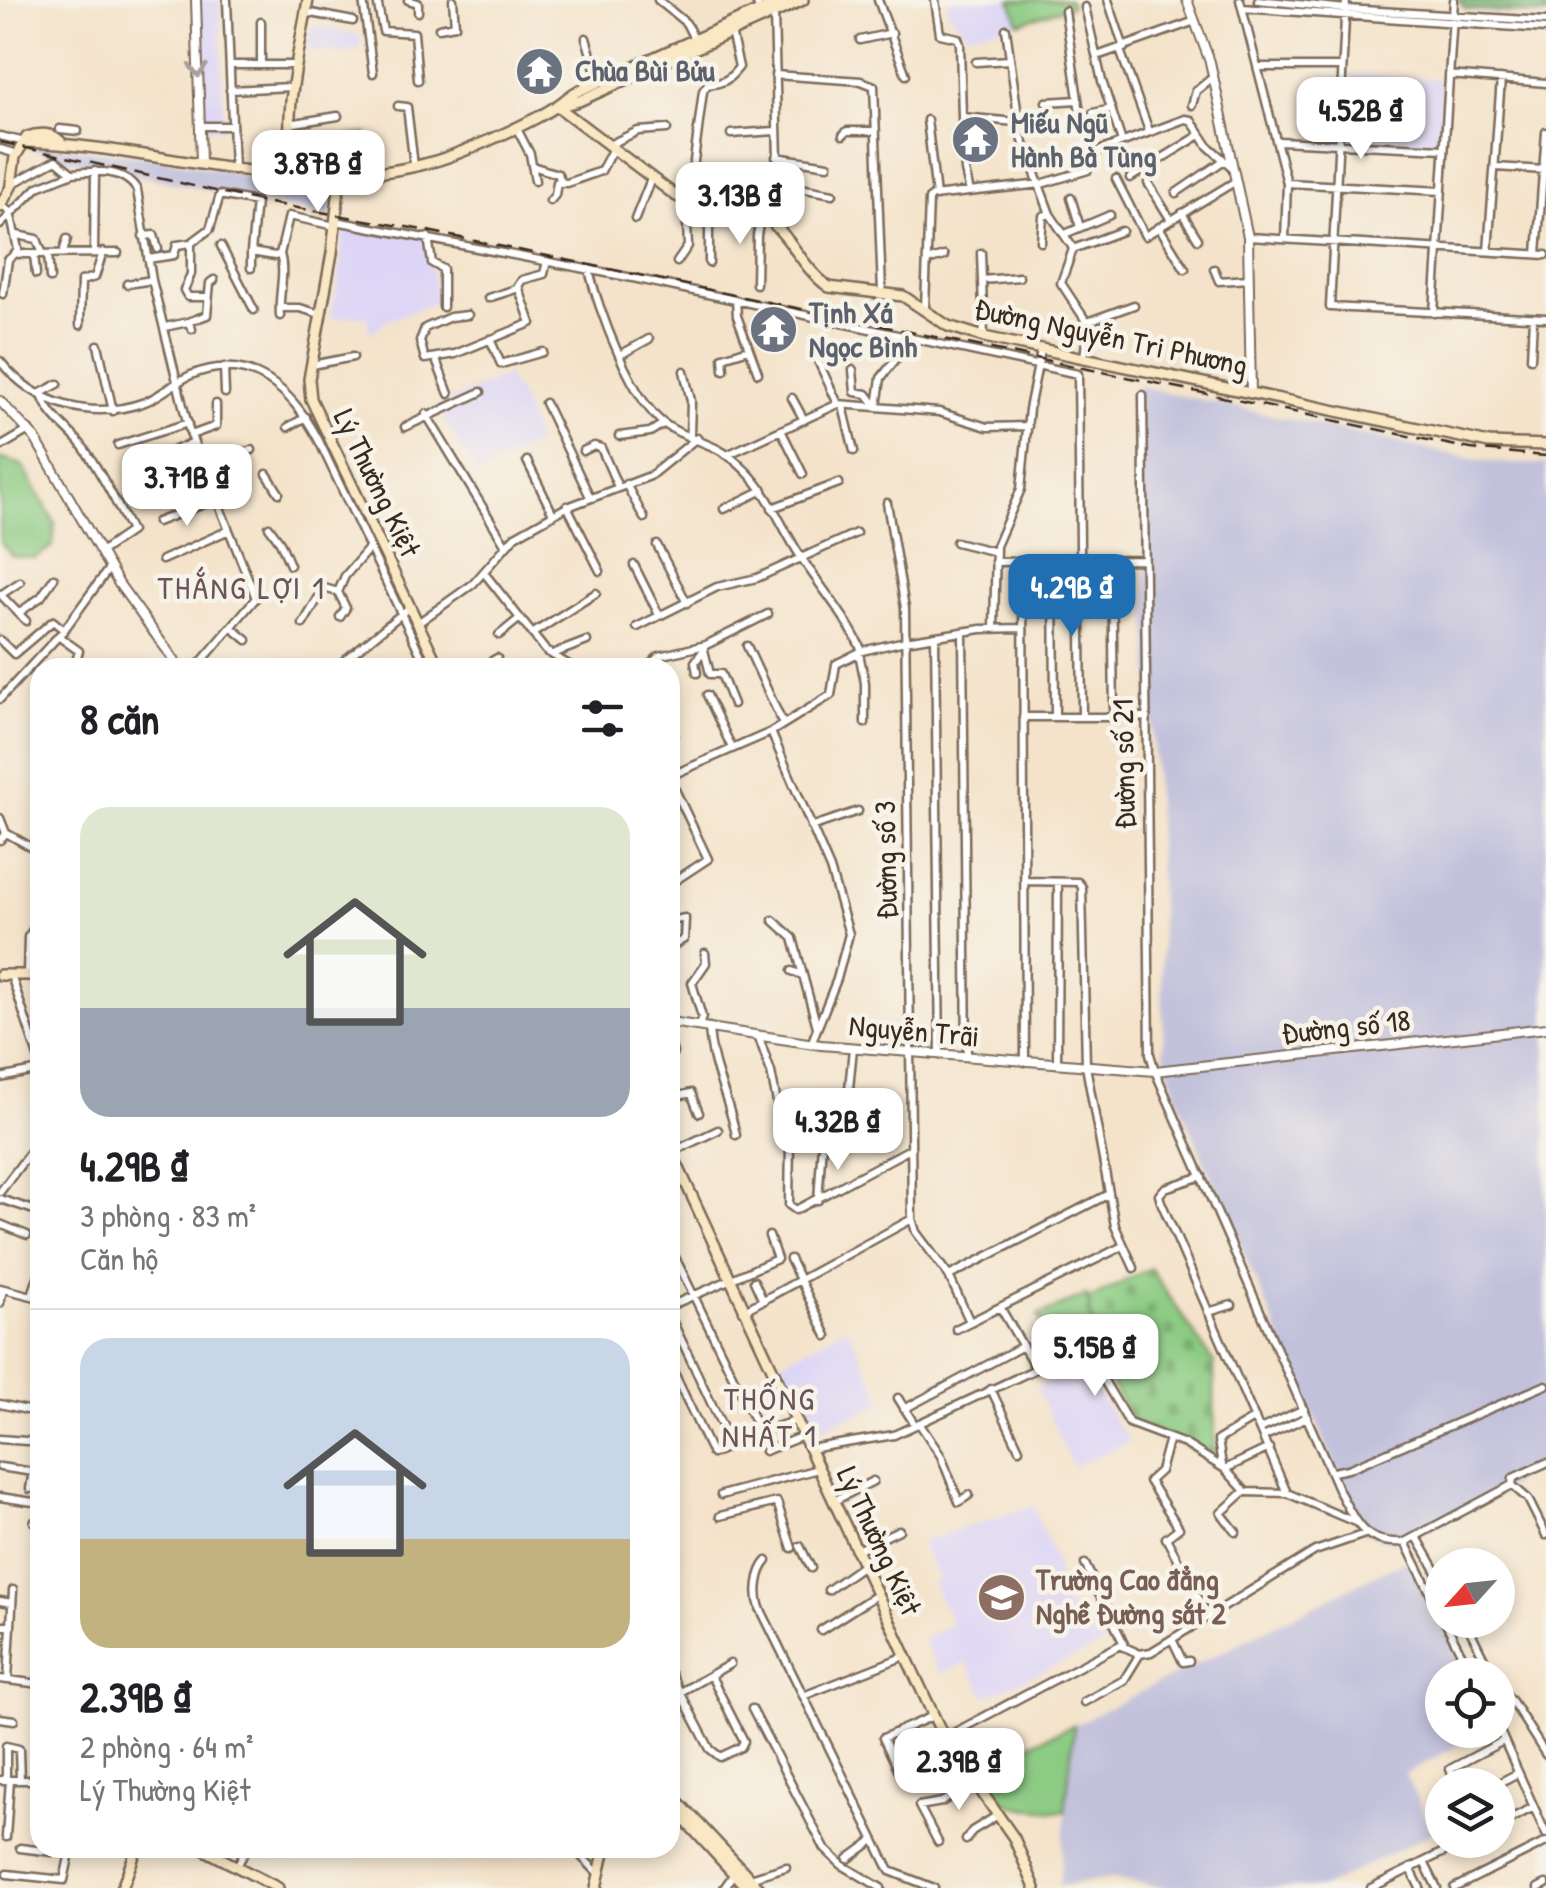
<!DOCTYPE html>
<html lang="vi">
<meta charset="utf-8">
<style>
:root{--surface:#fff;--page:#f6f6f6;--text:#202124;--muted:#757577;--line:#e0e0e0;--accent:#1f6fb2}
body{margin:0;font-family:"Patrick Hand",sans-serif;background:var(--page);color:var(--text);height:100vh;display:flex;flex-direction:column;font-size:38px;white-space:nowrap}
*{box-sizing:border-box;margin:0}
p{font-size:32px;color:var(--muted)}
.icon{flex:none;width:55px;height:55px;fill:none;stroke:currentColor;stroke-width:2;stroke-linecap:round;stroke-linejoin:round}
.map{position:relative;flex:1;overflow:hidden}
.side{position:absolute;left:30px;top:658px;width:650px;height:1200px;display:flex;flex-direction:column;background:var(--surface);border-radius:30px;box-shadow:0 5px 15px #0003}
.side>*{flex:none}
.needle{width:65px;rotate:243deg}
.tools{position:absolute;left:1425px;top:1548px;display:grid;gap:20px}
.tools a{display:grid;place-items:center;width:90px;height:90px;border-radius:50%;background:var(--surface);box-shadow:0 5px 15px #0003;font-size:50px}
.price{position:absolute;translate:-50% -85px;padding:0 22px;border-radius:20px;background:#fff;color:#222;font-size:32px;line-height:65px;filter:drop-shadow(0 2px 5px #0008)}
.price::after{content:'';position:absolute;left:50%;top:60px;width:30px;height:22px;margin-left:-15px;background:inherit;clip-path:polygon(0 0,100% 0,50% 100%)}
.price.selected{background:var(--accent);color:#fff}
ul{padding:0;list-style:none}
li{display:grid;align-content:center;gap:20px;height:530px;padding:0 50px}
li+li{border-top:2px solid var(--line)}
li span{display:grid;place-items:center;height:310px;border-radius:30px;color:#555}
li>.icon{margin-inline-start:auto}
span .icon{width:180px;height:180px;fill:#fffc;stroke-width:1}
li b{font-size:42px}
h2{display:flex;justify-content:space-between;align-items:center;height:120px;padding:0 50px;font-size:42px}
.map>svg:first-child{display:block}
.built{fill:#ddd5f6}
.industrial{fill:#c2c1dc}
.grass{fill:url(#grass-tufts);stroke:#637a50;stroke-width:2.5}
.forest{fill:url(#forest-crowns);stroke:#566c47;stroke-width:2.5}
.cemetery{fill:url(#cemetery-stones);stroke:#637a50;stroke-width:2.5}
.green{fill:#8bcb82;stroke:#637a50;stroke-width:2.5}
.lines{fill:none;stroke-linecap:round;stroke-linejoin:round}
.minor-casing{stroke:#7c6b5a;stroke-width:11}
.tertiary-casing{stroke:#7c6b5a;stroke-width:12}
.secondary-casing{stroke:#7c6b5a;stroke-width:14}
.minor{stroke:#fff;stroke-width:6}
.tertiary{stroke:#fff;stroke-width:8}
.secondary{stroke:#fae7c3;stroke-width:9}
.rail{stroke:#3b2a1e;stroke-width:2.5;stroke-dasharray:15 8;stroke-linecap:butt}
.oneway{stroke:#a79f9a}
.labels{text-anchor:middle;stroke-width:9;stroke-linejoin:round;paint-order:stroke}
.worship-label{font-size:30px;font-weight:bold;fill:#5b616d;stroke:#f7f3e8;text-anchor:start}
.street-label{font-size:30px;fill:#3b2a1e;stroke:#f7f3e8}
.education-label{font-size:30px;font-weight:bold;fill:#785e54;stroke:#f7f3e8;text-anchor:start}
.neighbourhood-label{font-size:32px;letter-spacing:2.5px;fill:#6c545a;stroke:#f7f3e8}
</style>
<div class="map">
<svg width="1546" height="1888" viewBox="0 0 1546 1888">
<defs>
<pattern id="grass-tufts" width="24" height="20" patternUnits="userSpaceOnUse" patternTransform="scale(2.5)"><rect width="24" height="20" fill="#8bcb82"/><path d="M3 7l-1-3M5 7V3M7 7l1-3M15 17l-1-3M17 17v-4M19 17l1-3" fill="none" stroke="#79ae70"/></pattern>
<pattern id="forest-crowns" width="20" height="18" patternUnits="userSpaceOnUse" patternTransform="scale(2.5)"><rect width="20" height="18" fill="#70af70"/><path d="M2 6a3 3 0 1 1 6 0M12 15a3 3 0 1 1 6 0" fill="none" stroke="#5d8f5b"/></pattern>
<pattern id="cemetery-stones" width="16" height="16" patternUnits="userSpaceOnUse" patternTransform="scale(2.5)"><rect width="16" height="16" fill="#8bcb82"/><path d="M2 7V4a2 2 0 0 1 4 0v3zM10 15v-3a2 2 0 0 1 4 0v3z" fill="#79ae70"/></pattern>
</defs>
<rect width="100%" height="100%" fill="#f7f3e8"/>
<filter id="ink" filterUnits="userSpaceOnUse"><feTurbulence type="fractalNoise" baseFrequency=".01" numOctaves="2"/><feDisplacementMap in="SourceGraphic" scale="20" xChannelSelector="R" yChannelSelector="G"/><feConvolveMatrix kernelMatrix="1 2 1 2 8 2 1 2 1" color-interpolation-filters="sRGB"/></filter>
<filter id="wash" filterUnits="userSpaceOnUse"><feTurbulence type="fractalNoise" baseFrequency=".0048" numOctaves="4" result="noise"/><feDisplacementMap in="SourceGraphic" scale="40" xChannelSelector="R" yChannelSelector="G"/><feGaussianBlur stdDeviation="2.25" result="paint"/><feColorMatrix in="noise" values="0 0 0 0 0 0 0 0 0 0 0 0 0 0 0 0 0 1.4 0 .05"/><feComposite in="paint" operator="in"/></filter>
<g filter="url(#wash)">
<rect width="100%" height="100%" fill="#f4e3ca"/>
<path class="built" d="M198,0H220L224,128L203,129Z
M947,0H1011L1019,23L967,34L948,10Z
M311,25L360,35V50L340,53L307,51Z
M1354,74L1438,79L1442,88L1440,135L1433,142L1351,138L1347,133L1351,77Z
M344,225L427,238L437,302L385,321L369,334L367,316L330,318L339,277Z
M508,375L514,392L518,391L537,443L477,475L436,406Z
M847,1327L884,1402L813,1432L780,1362Z
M1071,1374L1082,1375L1092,1381L1118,1427L1129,1438L1125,1444L1073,1467L1037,1388Z
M1033,1506L1058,1567L1059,1588L1065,1605L1095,1629L1105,1644L985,1696L967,1663L940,1674L923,1639L952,1624L933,1583L939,1580L920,1542Z"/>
<path class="industrial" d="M31,144L160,158L250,177L311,183L325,189L334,203L330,216L90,165L28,148Z
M1137,386L1473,459L1514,464H1546V1463L1524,1474L1491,1501L1406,1539L1391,1542L1364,1532L1180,1104L1164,1054L1159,869Z
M1410,1558L1466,1675H1442V1730H1487L1405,1774L1433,1832L1322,1888H1167L1111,1878L1059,1886L1074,1725Z"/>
<path class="grass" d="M1087,1295L1099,1364L1080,1356L1057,1354L1038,1316Z"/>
<path class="forest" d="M1458,0H1546V16L1465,9Z"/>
<path class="cemetery" d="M1150,1268L1214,1363L1215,1459L1132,1421L1101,1365L1088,1300Z"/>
<path class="green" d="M1011,0H1069L1071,6L1019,23Z
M367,134L370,164L347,166L344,137Z
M0,458L22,465L55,523L53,546L35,558L12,556L0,542Z
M1074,1725L1065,1812C1013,1807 1006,1812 974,1767Z"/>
</g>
<g filter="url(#ink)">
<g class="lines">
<defs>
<path id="minor" d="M227,0L234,169
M363,0L373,73
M377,0L383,31L414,33L418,80
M408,0L418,3V12
M658,0L686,23L696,43
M755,0L760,10
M878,0L906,75
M935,0L940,34L958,38L960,44L962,117L1016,122L1050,214L1071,245L1073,249L1061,283L1088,324L1084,358
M1108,0L1124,48
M1240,0L1287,183L1285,239
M1258,0L1346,9L1546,21
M1346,0L1330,307L1546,318
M1085,7L1102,81L1122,142
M1242,8L1546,29
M1065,11L1082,126L1088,129L1091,154L1185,119L1191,120L1208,146L1233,168
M306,12L353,21
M774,14L780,232
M261,22V64
M439,28L455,25L453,0
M1006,29L1018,116L1016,122
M586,38L599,82
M860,40L892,33
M1120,50L1149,131
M1097,56L1195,21
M976,62L1010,60
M230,65H294
M1260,67H1342
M775,75L861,81L874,86L882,292
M1449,75L1546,83
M230,90L291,87
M1046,102L1078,100
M1192,105L1196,91L1213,77
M398,106L407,107L414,166
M1093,113L1111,109
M962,119L965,171L970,192
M927,120L936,196
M289,124L338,116
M200,126H232
M516,127L530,154L535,181
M60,129L78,131
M731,134L775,131
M843,135L847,131H876
M0,136L25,142
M1279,141L1444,149
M609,145L638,131L667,129
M0,149L17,154
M776,157L828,165
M532,166L558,174L562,183
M1495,167L1544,170
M1130,178L1200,135
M1116,179L1145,236L1236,181
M1148,183L1171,220
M1287,183L1442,191
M12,184L56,160L72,173C94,171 124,168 137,190L152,280L189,430L256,598L196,668
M778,184L833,194
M1176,193L1223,161
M1071,198L1080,227
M550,201L555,195L557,182L567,183L601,171L612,150
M709,203V263
M720,203V173L694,167V161L703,91L707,85C724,83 729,80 739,67L731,32
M1,205L10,212L19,254L118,253
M1182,213L1198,239
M635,219L651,179
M336,221L638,279L1078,374L1082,715
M0,225L38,187L71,174
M1159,227L1185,269
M1065,234L1110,215
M17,235L37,239L43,254
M143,236L154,235L158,249
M428,237L432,263L443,269V307
M1248,237L1546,255
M1041,242L1043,216L1050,214
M221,246L254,310
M1073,249L1122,231
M1488,251L1501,79
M63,253L67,239
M94,253L95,171
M251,253V268
M981,253L984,337
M34,254L36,274
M48,254L50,278
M280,254C286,273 278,295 280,316
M1537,254L1546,132
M148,259L174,255L177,245L191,243
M927,261L944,256
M677,262L688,246L686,201L690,170L694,167
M589,269C597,307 633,404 666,425C694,444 716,440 745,470C769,493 781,526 799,554C820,587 846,615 862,651
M1214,269L1219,281L1249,279
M982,280L1019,277
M127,284L152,280
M756,284L757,235L761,216
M3,294L8,260L17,252
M208,297H188L184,290L191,274V243L210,229L220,195L256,202L251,252L275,256L280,254L289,216L335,226
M488,298L519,288
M736,300L737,316L758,373
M280,308H300L320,314
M925,308L929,199L933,196L1041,184L1088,170L1092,156
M1434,313L1454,0
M468,315L450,317L425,328L420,341L425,359L455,354L531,323L518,286L522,280L544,274L547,261
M188,322L207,315L210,283L214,280
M1087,322L1134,305
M80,325L81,281L95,277L103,252
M165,327L188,322L192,329
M490,339L501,364L543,352
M98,345L113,411
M620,355L649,339
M1531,358L1533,318
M436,360L449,394
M0,361C35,405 92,421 145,402C162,395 175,382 191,375C251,350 293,391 319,441L427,668
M818,361L838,404
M312,365L353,357
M224,367L225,393
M724,370L723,357L749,349
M853,370L855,392L867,394L876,406
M684,371L691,401L690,435
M39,394L58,384
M1143,395L1150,1054L1155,1071L1339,1491C1357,1524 1363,1545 1405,1542L1512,1485L1528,1499L1546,1535
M43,398C51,419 71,430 83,447C102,473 116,503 131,531L102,551
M792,398L804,420
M545,403L590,497
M843,406L854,451
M877,407L881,378L900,354L907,337
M426,414L505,544
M288,427L306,417
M405,427L481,392
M781,430L803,474
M191,435L216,426V404
M619,436L650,432L663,424
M118,445L188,423
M0,447L29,430
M583,451L594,446L601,448L618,487
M729,454L838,404L939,412L987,427L1028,426
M161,456L194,442
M527,461L553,514
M267,474L279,493
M172,477L252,450
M626,484L644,518
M887,503L905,608L912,1219L916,1232L949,1276L970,1322
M567,506L600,571
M772,508L839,483
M724,509L763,490
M157,522L246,488
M269,527L280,542L290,565
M956,542L996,552
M657,545L687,603
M162,560L227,531
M1054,561L1055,716
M1112,561L1114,716
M995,562L1143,560
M1023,562L1025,1062
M634,565L659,615
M485,574L546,651L574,668
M0,594L26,621
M2,594L20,582
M20,612L41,597L54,578
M340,617L346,608L338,592L345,576L370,547
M418,623L473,584L515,536L565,508L650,476L697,438
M303,624L324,588L338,592
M231,627L247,640
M637,627L717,587L757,578L856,533
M994,628L996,546L1021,489L1029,409L1041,350
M963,633L967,1057
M532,634L596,593
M499,635L520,618
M58,636L79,651L74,668
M935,636L940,1055
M0,640L14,654L53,621L64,630
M703,646L710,674H721L733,704
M747,646L783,724
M859,653L865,683V723
M553,654L587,641
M335,668L410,607
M480,668L497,658
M647,668L659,656L706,645L768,614
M697,673L695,662L703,651
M707,695L732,748
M0,699L64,630L110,567
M670,700H671
M1023,717H1146
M771,732L830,869L849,934L837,979L811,1044
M670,736L674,734
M670,776L771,732L831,695L836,664L862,651L905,641L981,629L1022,628
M670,779L708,859L670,884
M0,818L6,833L0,840
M811,827L858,811
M6,833L40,852
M1025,881L1078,882L1082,887L1086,1066L1115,1226L1134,1268
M773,920L793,938L817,1027
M670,921L685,918L684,939L671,947
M28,948L40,947
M792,971L802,975
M11,975L40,1063
M27,975L28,937L40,919
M36,975L40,991
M670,983L674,981
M699,1026L702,1017L692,983L706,963L705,953
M709,1027C711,1067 728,1096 736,1135
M758,1035L771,1072L781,1123
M670,1042L673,1053L670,1057
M1057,1064L1058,882
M0,1078L40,1070
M670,1098L691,1093L699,1113
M847,1109L853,1048
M790,1141L789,1205L796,1210L910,1149
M670,1153L718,1130
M1202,1176L1165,1188L1159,1195L1161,1202L1287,1493
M0,1192L40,1139
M0,1199L40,1212
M818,1200L822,1143
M0,1224L27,1235
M670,1247L760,1432
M790,1259L827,1336
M949,1276L1109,1194
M754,1281L763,1301
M0,1288L40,1298
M32,1295L40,1271
M0,1303L3,1289
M670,1306L777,1259L769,1236
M1000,1307L1036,1369
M743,1311L912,1219
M1208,1312L1232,1305
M670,1316L731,1445
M956,1329L1123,1246
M670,1364L712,1454L760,1432L795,1421
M991,1389L1019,1449
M898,1398L915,1425
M0,1404L40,1413
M904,1409L1021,1347
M919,1423L941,1456L959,1502L969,1495
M1260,1429L1304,1409
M1263,1437L1307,1417
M1169,1438L1160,1471L1149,1481L1179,1528L1166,1538L1208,1616
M0,1439L40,1442
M809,1449L894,1435L1038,1368L1064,1363L1096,1367L1129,1423L1185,1444L1225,1469L1246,1492L1287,1493L1355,1522
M765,1451L803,1436
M1222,1465L1218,1440L1255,1418
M0,1467L40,1473
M1225,1469L1269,1448
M1333,1472L1348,1469L1546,1385
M1512,1485L1513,1478L1546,1463
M30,1489L33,1471
M721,1495L818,1469
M0,1497L40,1503
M834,1501L873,1481
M720,1516L777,1502L792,1548
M34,1522L40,1523
M1236,1532L1221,1513L1245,1491
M1417,1537L1442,1581
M1405,1542L1442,1616
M36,1544L40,1545
M800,1546L811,1568
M855,1551L899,1530
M767,1561C757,1572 755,1594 760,1608L890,1871L934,1888
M1085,1564L1124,1644
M828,1590L862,1566
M0,1601L12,1603
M1444,1620L1472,1675
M1465,1620L1492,1675
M0,1626H11
M821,1630L876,1595
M1172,1639L1183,1662L1189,1661
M670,1673L710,1749L720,1757L741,1747L744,1741L711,1676
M0,1679L40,1684
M8,1680L13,1590
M1498,1686L1512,1701L1546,1755
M803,1696L905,1656
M670,1698L730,1664
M1084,1702L1124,1680L1140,1654
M752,1709L825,1849L842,1865L881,1888
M0,1718L14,1720
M1498,1727L1546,1834
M944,1738L1120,1645L1140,1654L1151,1652L1315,1551L1365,1534
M966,1770L1011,1749
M903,1779L883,1738L933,1716
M0,1780H40
M6,1780V1746L19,1749L20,1780
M1456,1785L1450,1769L1503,1741
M1495,1785L1516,1774
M1498,1825L1534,1807
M6,1837L10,1780
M966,1840L972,1831L998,1815
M938,1842L919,1806L942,1802L974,1781
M20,1848L69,1854
M522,1848L528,1850L531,1848
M573,1848L599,1874
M848,1859L874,1840
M1424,1862L1437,1888
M237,1866L247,1848
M1410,1868L1420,1888
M7,1874L64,1880L71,1848
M750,1878L786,1867
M724,1888L734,1874
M1371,1888L1468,1840
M1454,1888L1546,1842
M1538,1888L1546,1884"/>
<path id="tertiary" d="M196,0L201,163
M1187,0L1210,62L1248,237L1251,393
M0,401L35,438L119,584L180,668
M670,1022L821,1045L1155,1071L1546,1028"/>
<path id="secondary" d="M557,106L676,196C702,208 734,199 759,213C789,230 801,268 829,287L903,296L948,326L984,337L1489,443L1546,445
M560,106L579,101L803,0
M25,142C161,146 294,201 432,162C461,154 534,122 558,105C564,101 569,96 576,92L784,0
M293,176C283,109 297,65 308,0
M340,177L332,253L309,379L311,399L439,668
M11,184L15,157L27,137C38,133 52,132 61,142
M0,207L13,183
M0,975H40
M670,1149L944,1738L1014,1838L1035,1888
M670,1793L759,1888
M670,1804L747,1888
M201,1848L278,1888
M122,1888L137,1848
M596,1888L605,1848"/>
</defs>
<use href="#minor" class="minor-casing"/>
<use href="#tertiary" class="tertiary-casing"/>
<use href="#secondary" class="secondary-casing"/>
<use href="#minor" class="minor"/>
<use href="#tertiary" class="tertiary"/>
<use href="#secondary" class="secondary"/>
<path class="rail" d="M0,142L264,202L423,230L1471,449L1546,456"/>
</g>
<defs><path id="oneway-chevron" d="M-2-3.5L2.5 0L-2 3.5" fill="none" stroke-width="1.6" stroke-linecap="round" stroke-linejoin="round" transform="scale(2.5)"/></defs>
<use class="oneway" href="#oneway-chevron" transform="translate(198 70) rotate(89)"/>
</g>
<defs>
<symbol id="temple-disc" viewBox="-11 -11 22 22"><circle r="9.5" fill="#6b7280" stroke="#f7f3e8"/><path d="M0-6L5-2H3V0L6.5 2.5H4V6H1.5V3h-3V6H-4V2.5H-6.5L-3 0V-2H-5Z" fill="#fff"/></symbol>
<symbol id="university-disc" viewBox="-11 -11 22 22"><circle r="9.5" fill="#8d6e63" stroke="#f7f3e8"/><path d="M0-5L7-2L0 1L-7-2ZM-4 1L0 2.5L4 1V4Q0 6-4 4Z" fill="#fff"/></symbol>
</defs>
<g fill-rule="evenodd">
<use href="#temple-disc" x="512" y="44" width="55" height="55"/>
<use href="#temple-disc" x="948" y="112" width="55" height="55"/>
<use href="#temple-disc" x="746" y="302" width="55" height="55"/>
<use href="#university-disc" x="974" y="1570" width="55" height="55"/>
</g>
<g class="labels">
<g class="worship-label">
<text x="575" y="81">Chùa Bùi Bửu</text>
<text x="1011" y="133">Miếu Ngũ<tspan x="1011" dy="34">Hành Bà Tùng</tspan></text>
<text x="809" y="323">Tịnh Xá<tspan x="809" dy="34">Ngọc Bình</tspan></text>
</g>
<g class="street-label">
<text transform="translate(1111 337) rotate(12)" y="10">Đường Nguyễn Tri Phương</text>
<text transform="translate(377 483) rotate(64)" y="10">Lý Thường Kiệt</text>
<text transform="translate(1124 764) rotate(-91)" y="10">Đường số 21</text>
<text transform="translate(886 860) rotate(-91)" y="10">Đường số 3</text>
<text transform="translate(1346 1027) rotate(-6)" y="10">Đường số 18</text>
<text transform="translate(914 1031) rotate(5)" y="10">Nguyễn Trãi</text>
<text transform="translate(879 1541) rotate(65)" y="10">Lý Thường Kiệt</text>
</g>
<g class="education-label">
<text x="1036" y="1590">Trường Cao đẳng<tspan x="1036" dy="34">Nghề Đường sắt 2</tspan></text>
</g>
<g class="neighbourhood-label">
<text x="242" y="599">THẮNG LỢI 1</text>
<text x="770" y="1410">THỐNG<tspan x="770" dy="37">NHẤT 1</tspan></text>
</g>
</g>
</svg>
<div class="tools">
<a><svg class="needle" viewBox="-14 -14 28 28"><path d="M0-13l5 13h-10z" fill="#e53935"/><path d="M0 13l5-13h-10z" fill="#757577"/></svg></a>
<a><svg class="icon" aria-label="locate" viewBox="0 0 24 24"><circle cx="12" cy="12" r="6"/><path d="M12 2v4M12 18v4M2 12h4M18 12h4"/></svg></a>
<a><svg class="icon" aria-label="layers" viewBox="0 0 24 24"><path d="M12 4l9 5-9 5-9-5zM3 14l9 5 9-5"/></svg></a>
</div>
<b class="price" style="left:1361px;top:162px">4.52B ₫</b>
<b class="price" style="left:318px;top:215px">3.87B ₫</b>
<b class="price" style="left:740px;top:247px">3.13B ₫</b>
<b class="price" style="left:187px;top:529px">3.71B ₫</b>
<b class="price selected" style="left:1072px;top:639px">4.29B ₫</b>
<b class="price" style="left:838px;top:1173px">4.32B ₫</b>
<b class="price" style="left:1095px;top:1399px">5.15B ₫</b>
<b class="price" style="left:959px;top:1813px">2.39B ₫</b>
<section class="side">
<h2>8 căn<svg class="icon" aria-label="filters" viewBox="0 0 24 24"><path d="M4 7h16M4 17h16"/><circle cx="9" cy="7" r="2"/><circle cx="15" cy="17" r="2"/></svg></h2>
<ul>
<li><span style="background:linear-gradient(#dfe7d0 65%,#9aa5b1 0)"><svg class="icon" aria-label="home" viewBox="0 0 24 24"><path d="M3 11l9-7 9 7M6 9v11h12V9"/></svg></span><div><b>4.29B ₫</b><p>3 phòng · 83 m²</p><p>Căn hộ</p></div></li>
<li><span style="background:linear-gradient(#c9d6e8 65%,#c2b280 0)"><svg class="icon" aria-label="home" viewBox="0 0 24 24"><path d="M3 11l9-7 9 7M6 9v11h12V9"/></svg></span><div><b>2.39B ₫</b><p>2 phòng · 64 m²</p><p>Lý Thường Kiệt</p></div></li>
</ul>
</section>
</div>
